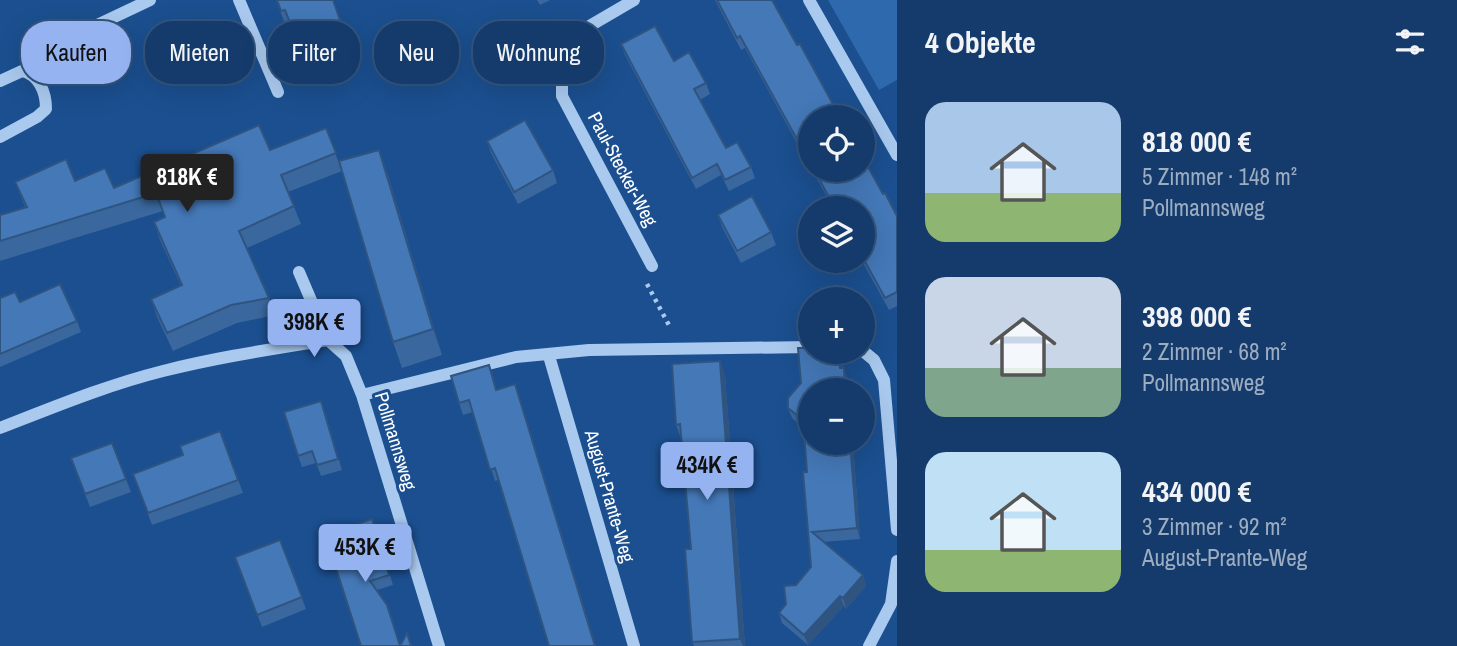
<!DOCTYPE html>
<html lang="de">
<meta charset="utf-8">
<style>
:root{--surface:#143b6b;--page:#1d4271;--text:#f1f3f6;--muted:#9dadc1;--line:#33557e;--accent:#95b2f1}
body{margin:0;font-family:"Archivo Narrow",sans-serif;background:var(--page);color:var(--text);height:100vh;display:flex;flex-direction:column;font-size:26px;white-space:nowrap}
*{box-sizing:border-box;margin:0}
p{font-size:23px;color:var(--muted)}
.icon{flex:none;width:38px;height:38px;fill:none;stroke:currentColor;stroke-width:2;stroke-linecap:round;stroke-linejoin:round}
.map{position:relative;flex:1;overflow:hidden}
.side{display:flex;flex-direction:column;background:var(--surface);width:560px}
.side>*{flex:none}
.banner{position:absolute;left:21px;top:21px;width:665px;height:63px;display:flex;gap:14px}
.buttons{position:absolute;left:798px;top:105px;display:grid;gap:14px}
.buttons a{display:grid;place-items:center;width:77px;height:77px;border-radius:50%;background:var(--surface);box-shadow:0 7px 28px #0002,0 0 0 2px var(--line);font-size:35px}
.price{position:absolute;translate:-50% -60px;padding:0 16px;border-radius:7px;background:var(--accent);color:#111;font-size:23px;line-height:46px;filter:drop-shadow(0 2px 4px #0008)}
.price::after{content:'';position:absolute;left:50%;top:42px;width:21px;height:16px;margin-left:-10px;background:inherit;clip-path:polygon(0 0,100% 0,50% 100%)}
.price.active{background:#222;color:#fff}
ul{padding:0;list-style:none}
li{display:flex;align-items:center;gap:21px;height:175px;padding:0 28px}
li span{display:grid;place-items:center;flex:none;width:196px;height:140px;border-radius:21px;color:#555}
li>.icon{margin-inline-start:auto}
span .icon{width:84px;height:84px;fill:#fffc;stroke-width:1}
li b{font-size:30px}
h2{display:flex;justify-content:space-between;align-items:center;height:84px;padding:0 28px;font-size:30px}
.pill{padding:0 24px;border-radius:28px;background:var(--surface);box-shadow:0 7px 28px #0002,0 0 0 2px var(--line);font-size:24px;line-height:63px}
.pill.active{background:var(--accent);color:#111}
main{display:flex;flex:1;min-height:0}
.map>svg:first-child{display:block}
.green{fill:#2e69ad}
.lines{fill:none;stroke-linecap:round;stroke-linejoin:round}
.path{stroke:#a9c9ee;stroke-width:4.5;stroke-dasharray:3.5 5;stroke-linecap:butt}
.minor{stroke:#a9c9ee;stroke-width:12}
.wall{fill:#3a679d}
.shaded-wall{fill:#305480}
.building{fill:#4478b7;stroke:#305480;stroke-width:2}
.labels{text-anchor:middle;stroke-width:6;stroke-linejoin:round;paint-order:stroke}
.street-label{font-size:19px;fill:#fff;stroke:#1b4f8f}
</style>
<main>
<div class="map">
<svg width="897" height="646" viewBox="0 0 897 646">
<rect width="100%" height="100%" fill="#1b4f8f"/>
<path class="green" d="M828,0H897V80L879,90Z"/>
<g class="lines">
<path class="path" d="M647,284L671,329"/>
<path class="minor" d="M239,0L278,92
M634,0L581,31L562,61V96L652,266
M809,0L897,155
M31,73L44,54L74,36L150,0
M0,81L22,71C39,75 46,92 46,109L37,117L0,137
M299,272L328,340
M863,351L874,360L884,380L897,530
M549,356L634,646
M362,395L516,357L589,350L810,347
M0,428C54,407 107,385 163,371C218,357 273,349 328,340L346,356L362,395L439,646
M869,646L891,604L897,561"/>
</g>
<path class="wall" d="M276,0H333L345,33L301,50L290,22L285,24Z
M537,0H550L540,5Z
M715,0H772L797,45L810,117V167L745,48L741,50Z
M621,44L674,61L706,83L710,94L700,100L726,148L751,167L755,178L729,191L721,175L696,189L625,55Z
M326,128L340,166L379,150L388,175L442,355L402,368L393,342L342,171L288,192L301,224L247,248L269,298L275,315L237,323L173,351L157,317L151,299L181,286L160,240L154,222L165,217L163,211L0,261V215L25,207L15,182L75,181L114,188L270,150Z
M487,141L553,170L557,183L518,204L491,153Z
M812,170H863L883,194L897,216V306L889,310L862,261H863V208H833Z
M718,215L771,232L776,245L741,263L722,227Z
M0,298L20,302L77,321L81,332L0,367Z
M810,352H839L842,358L843,368L847,378L848,390H810V443H853L860,539L823,542L863,575L866,586L846,609L844,606L808,645L782,623L779,613L786,604L796,585L811,567L804,428L792,418L788,408L801,383Z
M725,375L745,646H694L692,642L691,549L681,438L676,425Z
M515,384L519,396L596,646H549L498,480L495,481L473,412L463,415L459,403Z
M325,412L342,470L321,476L316,463L302,467L298,456Z
M220,431L243,493L152,525L133,474L183,455Z
M112,443L131,492L90,507L71,458Z
M376,530L393,585L377,590L387,605L400,646L407,633L412,646H361L343,562Z
M280,540L306,609L262,627L235,557Z"/>
<path class="shaded-wall" d="M379,150L388,175L442,355L433,329Z
M838,352H839L842,358L843,378L840,368Z
M720,361L725,375L745,646H743L740,639Z
M844,368L847,378L848,390H845Z
M515,384L519,396L596,646H595Z
M850,443H853L860,539L857,528Z
M863,575L866,586L846,609L843,598Z
M840,596L844,606L808,645L804,635Z"/>
<path class="building" d="M277,0H333L340,20L296,38L285,10L281,11Z
M717,0H772L797,45L800,44L840,117H810V163L740,36L737,38Z
M655,26L674,61L689,52L706,83L694,89L726,148L737,142L751,167L725,180L717,164L692,178L621,44Z
M525,120L553,170L514,192L487,141Z
M259,125L270,150L326,128L336,153L281,175L294,206L239,231L269,298L231,305L167,333L151,299L182,285L154,222L165,217L156,193L0,241V215L27,207L15,182L66,159L75,181L105,168L114,188Z
M379,150L433,329L393,342L339,161Z
M863,158L883,194L885,193L897,216V292L885,298L863,258V208H835L814,170H863Z
M752,196L771,232L737,251L718,215Z
M60,284L77,321L0,354V298L15,292L20,302Z
M798,348H810V352H838L840,368H844L845,390H810V443H850L857,528L812,532L863,575L843,598L840,596L804,635L779,613L786,604L784,586L796,585L811,567L803,472H807L803,420L788,408V398L801,383Z
M720,361L740,639L692,642L685,549H691L680,424L676,425L672,364Z
M489,365L496,390L515,384L595,646H549L495,468L490,470L469,400L459,403L451,376Z
M321,401L338,459L317,465L312,451L298,456L284,412Z
M220,431L238,480L148,513L133,474L183,455L180,446Z
M112,443L126,479L85,494L71,458Z
M372,519L389,575L370,581L387,605L400,646H361L335,565L343,562L333,532Z
M280,540L302,597L257,615L235,557Z
M407,633L411,646H400Z"/>
<g class="labels">
<g class="street-label">
<text transform="translate(623 169) rotate(62)" y="7">Paul-Stecker-Weg</text>
<text transform="translate(396 441) rotate(73)" y="7">Pollmannsweg</text>
<text transform="translate(610 496) rotate(74)" y="7">August-Prante-Weg</text>
</g>
</g>
</svg>
<div class="buttons">
<a><svg class="icon" aria-label="locate" viewBox="0 0 24 24"><circle cx="12" cy="12" r="6"/><path d="M12 2v4M12 18v4M2 12h4M18 12h4"/></svg></a>
<a><svg class="icon" aria-label="layers" viewBox="0 0 24 24"><path d="M12 4l9 5-9 5-9-5zM3 14l9 5 9-5"/></svg></a>
<a>+</a>
<a>−</a>
</div>
<b class="price active" style="left:187px;top:214px">818K €</b>
<b class="price" style="left:314px;top:359px">398K €</b>
<b class="price" style="left:707px;top:502px">434K €</b>
<b class="price" style="left:365px;top:584px">453K €</b>
<div class="banner">
<a class="pill active">Kaufen</a>
<a class="pill">Mieten</a>
<a class="pill">Filter</a>
<a class="pill">Neu</a>
<a class="pill">Wohnung</a>
</div>
</div>
<section class="side">
<h2>4 Objekte<svg class="icon" aria-label="filters" viewBox="0 0 24 24"><path d="M4 7h16M4 17h16"/><circle cx="9" cy="7" r="2"/><circle cx="15" cy="17" r="2"/></svg></h2>
<ul>
<li><span style="background:linear-gradient(#a9c7e8 65%,#8fb573 0)"><svg class="icon" aria-label="home" viewBox="0 0 24 24"><path d="M3 11l9-7 9 7M6 9v11h12V9"/></svg></span><div><b>818 000 €</b><p>5 Zimmer · 148 m²</p><p>Pollmannsweg</p></div></li>
<li><span style="background:linear-gradient(#c9d6e8 65%,#7fa58c 0)"><svg class="icon" aria-label="home" viewBox="0 0 24 24"><path d="M3 11l9-7 9 7M6 9v11h12V9"/></svg></span><div><b>398 000 €</b><p>2 Zimmer · 68 m²</p><p>Pollmannsweg</p></div></li>
<li><span style="background:linear-gradient(#bfe0f5 70%,#8fb573 0)"><svg class="icon" aria-label="home" viewBox="0 0 24 24"><path d="M3 11l9-7 9 7M6 9v11h12V9"/></svg></span><div><b>434 000 €</b><p>3 Zimmer · 92 m²</p><p>August-Prante-Weg</p></div></li>
</ul>
</section>
</main>
